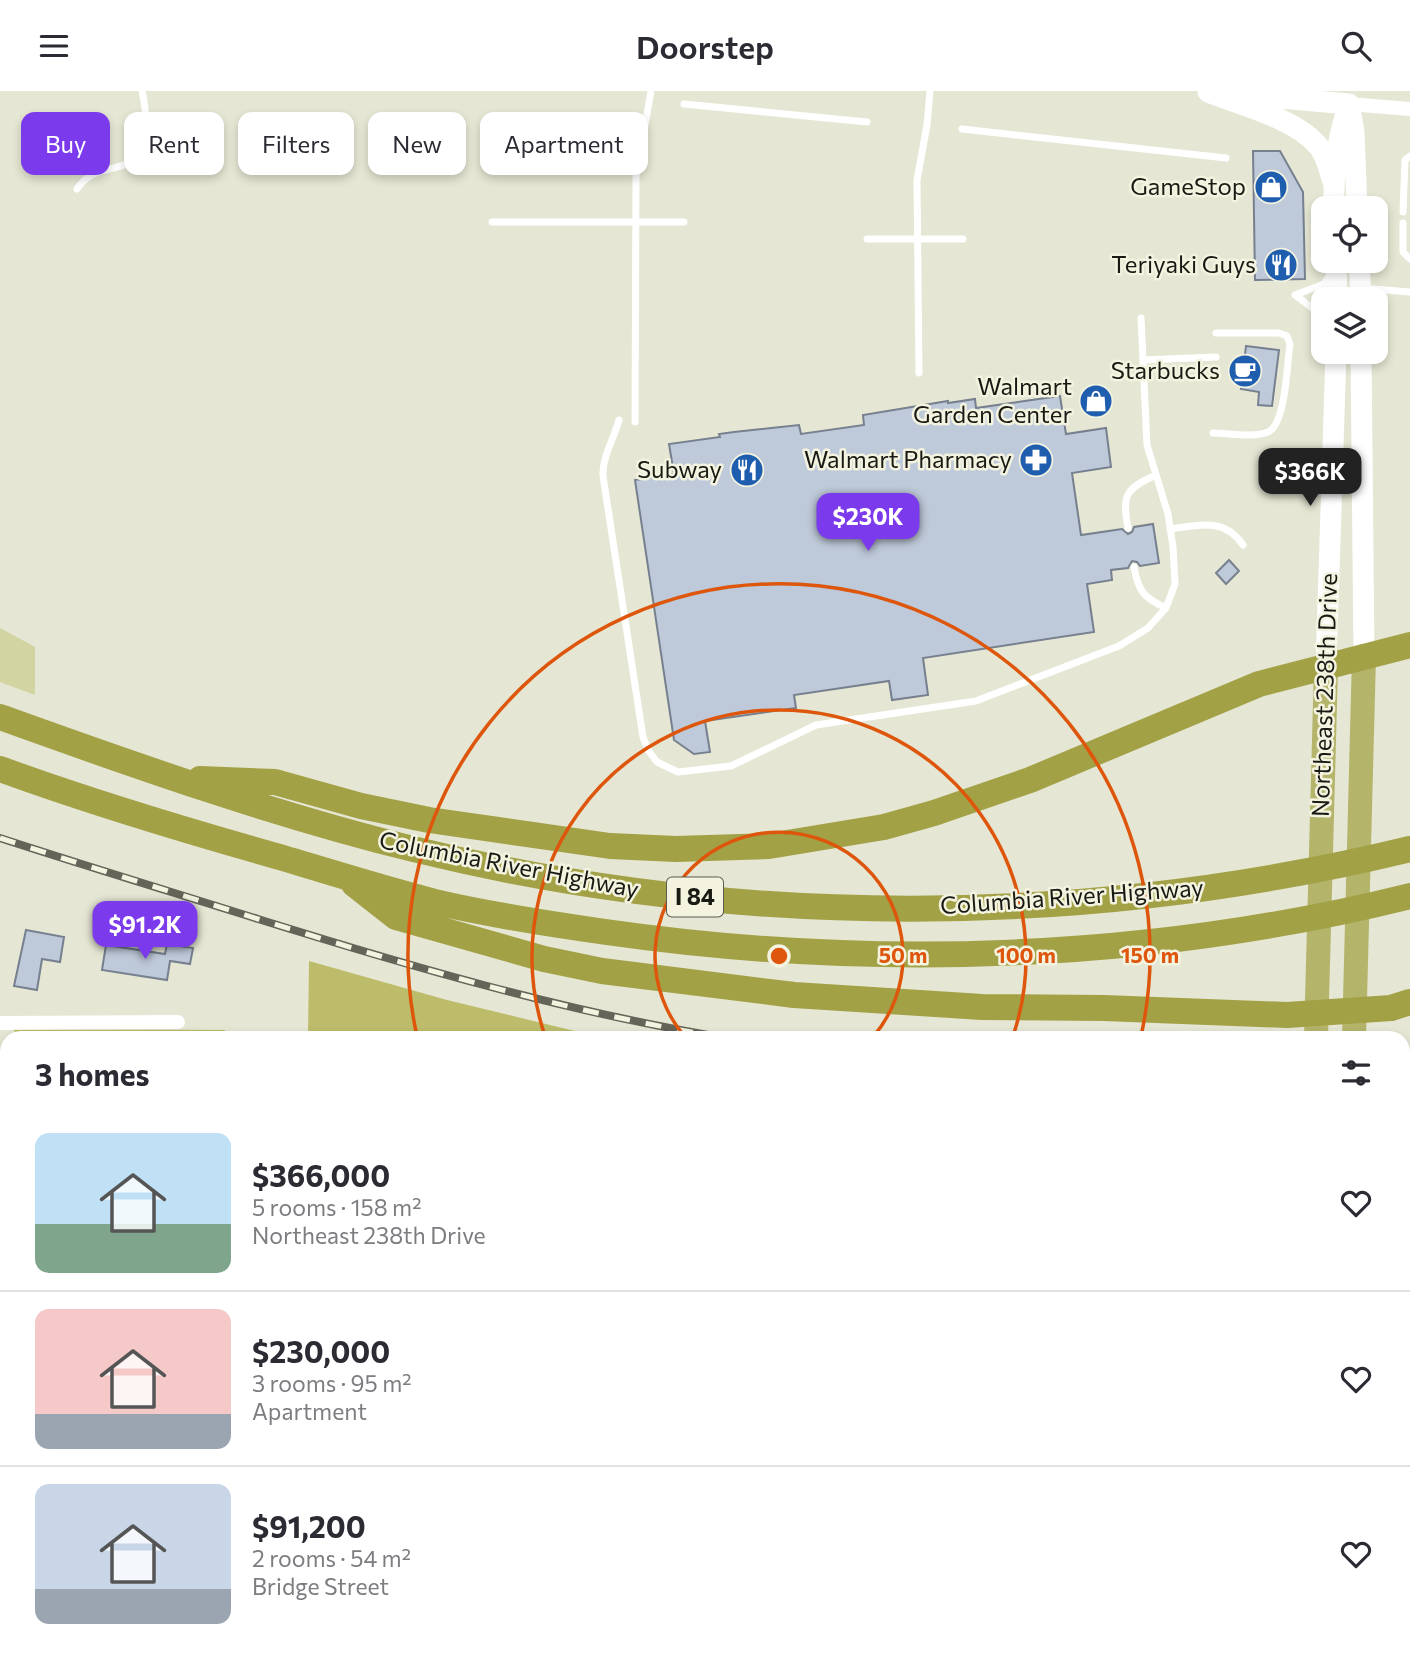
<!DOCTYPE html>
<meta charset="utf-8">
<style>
:root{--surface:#fff;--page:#f7f7f7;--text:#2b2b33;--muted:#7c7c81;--line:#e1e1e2;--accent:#7c3aed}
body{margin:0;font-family:Commissioner,sans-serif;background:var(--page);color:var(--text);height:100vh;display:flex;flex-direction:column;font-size:26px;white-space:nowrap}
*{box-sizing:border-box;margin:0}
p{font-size:23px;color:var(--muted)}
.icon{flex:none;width:38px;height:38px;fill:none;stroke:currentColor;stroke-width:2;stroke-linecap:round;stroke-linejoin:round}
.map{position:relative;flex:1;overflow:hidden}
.panel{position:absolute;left:0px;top:940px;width:1410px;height:625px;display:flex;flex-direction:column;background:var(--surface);border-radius:21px 21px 0 0;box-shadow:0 4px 10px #0003}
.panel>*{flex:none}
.guide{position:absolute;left:21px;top:21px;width:700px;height:63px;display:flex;gap:14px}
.fabs{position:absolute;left:1311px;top:105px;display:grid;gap:14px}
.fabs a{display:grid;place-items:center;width:77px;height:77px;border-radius:14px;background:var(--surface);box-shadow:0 4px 10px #0003;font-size:35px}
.price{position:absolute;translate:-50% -60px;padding:0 16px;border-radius:14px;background:var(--accent);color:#fff;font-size:23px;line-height:46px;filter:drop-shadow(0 2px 4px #0008)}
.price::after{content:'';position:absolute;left:50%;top:42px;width:21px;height:16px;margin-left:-10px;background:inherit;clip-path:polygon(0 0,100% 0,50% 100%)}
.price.selected{background:#222;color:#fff}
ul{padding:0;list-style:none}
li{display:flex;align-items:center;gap:21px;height:175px;padding:0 35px}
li+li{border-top:2px solid var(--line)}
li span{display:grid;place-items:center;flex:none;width:196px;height:140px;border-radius:14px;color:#555}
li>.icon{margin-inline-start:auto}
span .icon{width:84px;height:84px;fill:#fffc;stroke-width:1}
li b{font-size:30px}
h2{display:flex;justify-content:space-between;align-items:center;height:84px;padding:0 35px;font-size:30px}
.pill{padding:0 24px;border-radius:14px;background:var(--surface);box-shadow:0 4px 10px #0003;font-size:24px;line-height:63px}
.pill.selected{background:var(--accent);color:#fff}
header{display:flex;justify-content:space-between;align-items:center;height:91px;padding:0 35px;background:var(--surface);font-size:32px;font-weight:600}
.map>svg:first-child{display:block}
.green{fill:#d2d4a1}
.forest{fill:#bcbc6b}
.building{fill:#bec9d9;stroke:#76808e;stroke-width:2}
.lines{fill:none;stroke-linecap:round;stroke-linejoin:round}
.service{stroke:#fff;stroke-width:7}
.minor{stroke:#fff;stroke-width:14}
.tertiary{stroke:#fff;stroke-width:18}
.secondary{stroke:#fff;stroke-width:21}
.trunk{stroke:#b4b46b;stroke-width:24}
.motorway{stroke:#a2a146;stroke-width:26}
.rail-casing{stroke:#646459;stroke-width:8}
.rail{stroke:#f3f3e0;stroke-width:5;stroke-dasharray:16;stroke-linecap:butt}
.ring{fill:none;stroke:#de560c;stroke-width:3.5}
.labels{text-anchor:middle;stroke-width:5;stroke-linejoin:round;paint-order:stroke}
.shield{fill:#f3f3e0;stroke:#5b5b51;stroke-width:2}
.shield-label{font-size:23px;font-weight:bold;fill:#1a1a14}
.poi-label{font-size:24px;fill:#1a1a14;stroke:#f3f3e0;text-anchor:end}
.street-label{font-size:24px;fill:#1a1a14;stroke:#f3f3e0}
.centre{fill:#de560c;stroke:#f3f3e0;stroke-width:3.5}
.ring-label{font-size:21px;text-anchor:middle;font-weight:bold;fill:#de560c;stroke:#f3f3e0;stroke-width:5;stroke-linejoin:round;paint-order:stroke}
</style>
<header><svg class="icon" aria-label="menu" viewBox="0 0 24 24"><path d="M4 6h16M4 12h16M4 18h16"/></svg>Doorstep<svg class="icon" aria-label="search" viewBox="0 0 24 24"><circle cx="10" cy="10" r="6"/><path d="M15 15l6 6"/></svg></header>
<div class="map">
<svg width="1410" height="1564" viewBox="0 0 1410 1564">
<rect width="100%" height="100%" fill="#e5e6d3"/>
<path class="green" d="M0,537L35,556V604L0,591Z"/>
<path class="forest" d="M309,870L447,909L587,943V947H308Z
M13,938L225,939V947H19Z
M7,982V1404H0V988Z"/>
<path class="building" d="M1253,60H1280L1303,101L1305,188L1255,189Z
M1246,255L1279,259L1272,315L1258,314L1259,301L1241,298Z
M1060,305L1066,343L1106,337L1111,376L1072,382L1081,444L1122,438L1128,443L1132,441L1134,436L1153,433L1159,472L1140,475L1137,471L1132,470L1128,477L1111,479L1112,489L1087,493L1094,541L923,567L928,604L892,609L889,590L794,604L796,617L705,630L710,661L694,663L674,649L635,389L674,383L669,353L720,346L719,343L734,341L799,334L801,343L864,334L863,324L948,310V312L975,308L976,317Z
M1229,469L1239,480L1226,493L1216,482Z
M26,839L64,846L60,871L42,868L37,899L14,895Z
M167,853L193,857L190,873L170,870L167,889L102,879L106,854L165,863Z"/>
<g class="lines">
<path class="service" d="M684,13L867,31
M962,38L1226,67
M77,98C94,73 117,82 139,67C148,46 147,22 142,0
M1403,121L1405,69L1410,65
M492,131H684
M1403,132V161L1410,168
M867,148H963
M1361,197L1410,201
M1295,204L1324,193L1331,182
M1295,204L1323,225
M1143,269L1216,266
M919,282L917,89L927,34L930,0
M619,329C614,348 602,366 603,385L643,646L648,659L657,671L678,681L731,675L816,634L976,610L1119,555L1148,537L1166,517L1175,493L1173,456L1168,423L1147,354L1141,227
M635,331L636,86L651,0
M1213,342C1229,342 1253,347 1268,341C1286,333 1287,272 1290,253L1287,245L1279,242H1216
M1128,437C1122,405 1125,398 1154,385
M1170,438C1199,434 1224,426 1243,454
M1134,476C1138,500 1144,507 1166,517
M1404,1432L1410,1431
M1404,1475H1410
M133,1558V1564
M573,1558V1564
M652,1558V1564
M861,1558L862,1564
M1083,1558V1564
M33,1564L35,1558"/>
<path class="minor" d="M1349,13L1410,18
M0,932L178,931"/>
<path class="tertiary" d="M1404,1547L1410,1545"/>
<path class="secondary" d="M1208,1C1240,14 1298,28 1319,56C1327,66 1329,79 1333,91
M1233,3L1349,13
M1350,18L1354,41L1357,117
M1334,117C1333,81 1337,47 1349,13
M1336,170L1337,208
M1359,170L1361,208
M1361,261L1364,565
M1326,575L1336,261
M1313,1564L1339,1559"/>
<path class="trunk" d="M1316,947L1326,575
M1354,947L1364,565
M1339,1564V1558"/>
<path class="motorway" d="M0,626C136,675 272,723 413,758C738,838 1085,837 1410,758
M0,678C93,712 187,740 283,767C333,782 384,798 435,811C491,824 549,833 606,841C872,879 1149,870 1410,805
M200,688L275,691L361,715L429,729L610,755L676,758L769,755L884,736L934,722L1030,689L1259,593L1410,554
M354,793L396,826L544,868L602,880L794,904L982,916L1104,917L1287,924L1391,917L1410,911"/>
<defs>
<path id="rail" d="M0,747C86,775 172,801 258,828C412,876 567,921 726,947
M1404,985L1410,984"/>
</defs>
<use href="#rail" class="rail-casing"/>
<use href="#rail" class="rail"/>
</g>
<g class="ring">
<path d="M685 946A124 124 0 1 1 873 946"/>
<path d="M545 945A247 247 0 1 1 1013 945"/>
<path d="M417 945A371 371 0 1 1 1141 945"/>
</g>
<defs>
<symbol id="shop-disc" viewBox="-11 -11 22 22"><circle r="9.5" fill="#1f5eaf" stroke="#f3f3e0"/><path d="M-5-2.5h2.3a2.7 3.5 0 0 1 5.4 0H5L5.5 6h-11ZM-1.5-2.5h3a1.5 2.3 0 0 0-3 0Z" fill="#fff"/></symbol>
<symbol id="restaurant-disc" viewBox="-11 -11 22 22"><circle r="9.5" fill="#1f5eaf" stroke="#f3f3e0"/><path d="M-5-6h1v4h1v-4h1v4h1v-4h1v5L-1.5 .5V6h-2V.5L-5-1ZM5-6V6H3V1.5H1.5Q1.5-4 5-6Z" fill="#fff"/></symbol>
<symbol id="cafe-disc" viewBox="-11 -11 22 22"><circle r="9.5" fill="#1f5eaf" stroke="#f3f3e0"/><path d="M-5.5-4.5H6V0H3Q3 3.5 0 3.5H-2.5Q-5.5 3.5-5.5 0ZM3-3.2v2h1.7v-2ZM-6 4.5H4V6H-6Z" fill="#fff"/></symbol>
<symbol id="pharmacy-disc" viewBox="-11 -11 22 22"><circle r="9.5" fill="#1f5eaf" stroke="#f3f3e0"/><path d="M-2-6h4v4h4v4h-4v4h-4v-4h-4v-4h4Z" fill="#fff"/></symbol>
</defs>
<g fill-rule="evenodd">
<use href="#shop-disc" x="1252" y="77" width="38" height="38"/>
<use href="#restaurant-disc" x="1262" y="155" width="38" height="38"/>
<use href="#cafe-disc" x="1226" y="261" width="38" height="38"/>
<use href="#shop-disc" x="1077" y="291" width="38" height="38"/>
<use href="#pharmacy-disc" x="1017" y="350" width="38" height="38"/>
<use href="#restaurant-disc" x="728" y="360" width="38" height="38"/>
</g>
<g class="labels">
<rect class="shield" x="667" y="786.5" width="56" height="39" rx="5"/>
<g class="shield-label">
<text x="695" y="814">I 84</text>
</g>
<g class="poi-label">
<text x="1246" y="104">GameStop</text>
<text x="1256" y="182">Teriyaki Guys</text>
<text x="1220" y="288">Starbucks</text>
<text x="1072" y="304">Walmart<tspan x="1072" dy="28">Garden Center</tspan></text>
<text x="1012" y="377">Walmart Pharmacy</text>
<text x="722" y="387">Subway</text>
</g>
<g class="street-label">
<text transform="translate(1325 604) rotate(-88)" y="8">Northeast 238th Drive</text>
<text transform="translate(509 774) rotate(11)" y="8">Columbia River Highway</text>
<text transform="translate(1072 806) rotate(-4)" y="8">Columbia River Highway</text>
</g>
</g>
<circle cx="779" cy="865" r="10" class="centre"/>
<g class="ring-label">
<text x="903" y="872">50 m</text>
<text x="1026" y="872">100 m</text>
<text x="1150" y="872">150 m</text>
</g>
</svg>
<div class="fabs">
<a><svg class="icon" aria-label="locate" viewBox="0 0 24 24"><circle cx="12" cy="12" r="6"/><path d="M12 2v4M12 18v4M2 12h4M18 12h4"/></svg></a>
<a><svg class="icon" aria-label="layers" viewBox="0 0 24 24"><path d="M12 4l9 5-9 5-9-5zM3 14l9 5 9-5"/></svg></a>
</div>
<b class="price selected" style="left:1310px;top:417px">$366K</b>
<b class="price" style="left:868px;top:462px">$230K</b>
<b class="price" style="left:145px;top:870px">$91.2K</b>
<div class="guide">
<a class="pill selected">Buy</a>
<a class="pill">Rent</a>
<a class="pill">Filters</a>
<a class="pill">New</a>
<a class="pill">Apartment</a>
</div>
<section class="panel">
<h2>3 homes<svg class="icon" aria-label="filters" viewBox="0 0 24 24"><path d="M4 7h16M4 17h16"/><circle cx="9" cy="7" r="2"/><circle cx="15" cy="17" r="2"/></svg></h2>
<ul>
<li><span style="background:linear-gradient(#bfe0f5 65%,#7fa58c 0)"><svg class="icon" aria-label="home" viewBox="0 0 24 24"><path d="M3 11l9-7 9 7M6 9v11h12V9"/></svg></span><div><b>$366,000</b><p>5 rooms · 158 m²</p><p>Northeast 238th Drive</p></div><svg class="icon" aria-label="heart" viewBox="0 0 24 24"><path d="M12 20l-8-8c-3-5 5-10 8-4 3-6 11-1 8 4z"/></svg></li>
<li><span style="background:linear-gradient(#f6c9c9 75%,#9aa5b1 0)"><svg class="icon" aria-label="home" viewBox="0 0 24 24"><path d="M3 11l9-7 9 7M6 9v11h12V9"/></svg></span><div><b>$230,000</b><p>3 rooms · 95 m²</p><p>Apartment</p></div><svg class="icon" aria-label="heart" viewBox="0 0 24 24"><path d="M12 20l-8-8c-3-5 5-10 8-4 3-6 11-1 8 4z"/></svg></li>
<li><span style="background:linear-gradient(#c9d6e8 75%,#9aa5b1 0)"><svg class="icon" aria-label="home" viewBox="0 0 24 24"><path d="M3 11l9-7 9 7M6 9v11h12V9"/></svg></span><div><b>$91,200</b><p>2 rooms · 54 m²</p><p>Bridge Street</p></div><svg class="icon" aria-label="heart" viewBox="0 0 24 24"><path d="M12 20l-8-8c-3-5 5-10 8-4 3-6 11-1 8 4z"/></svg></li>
</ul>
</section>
</div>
